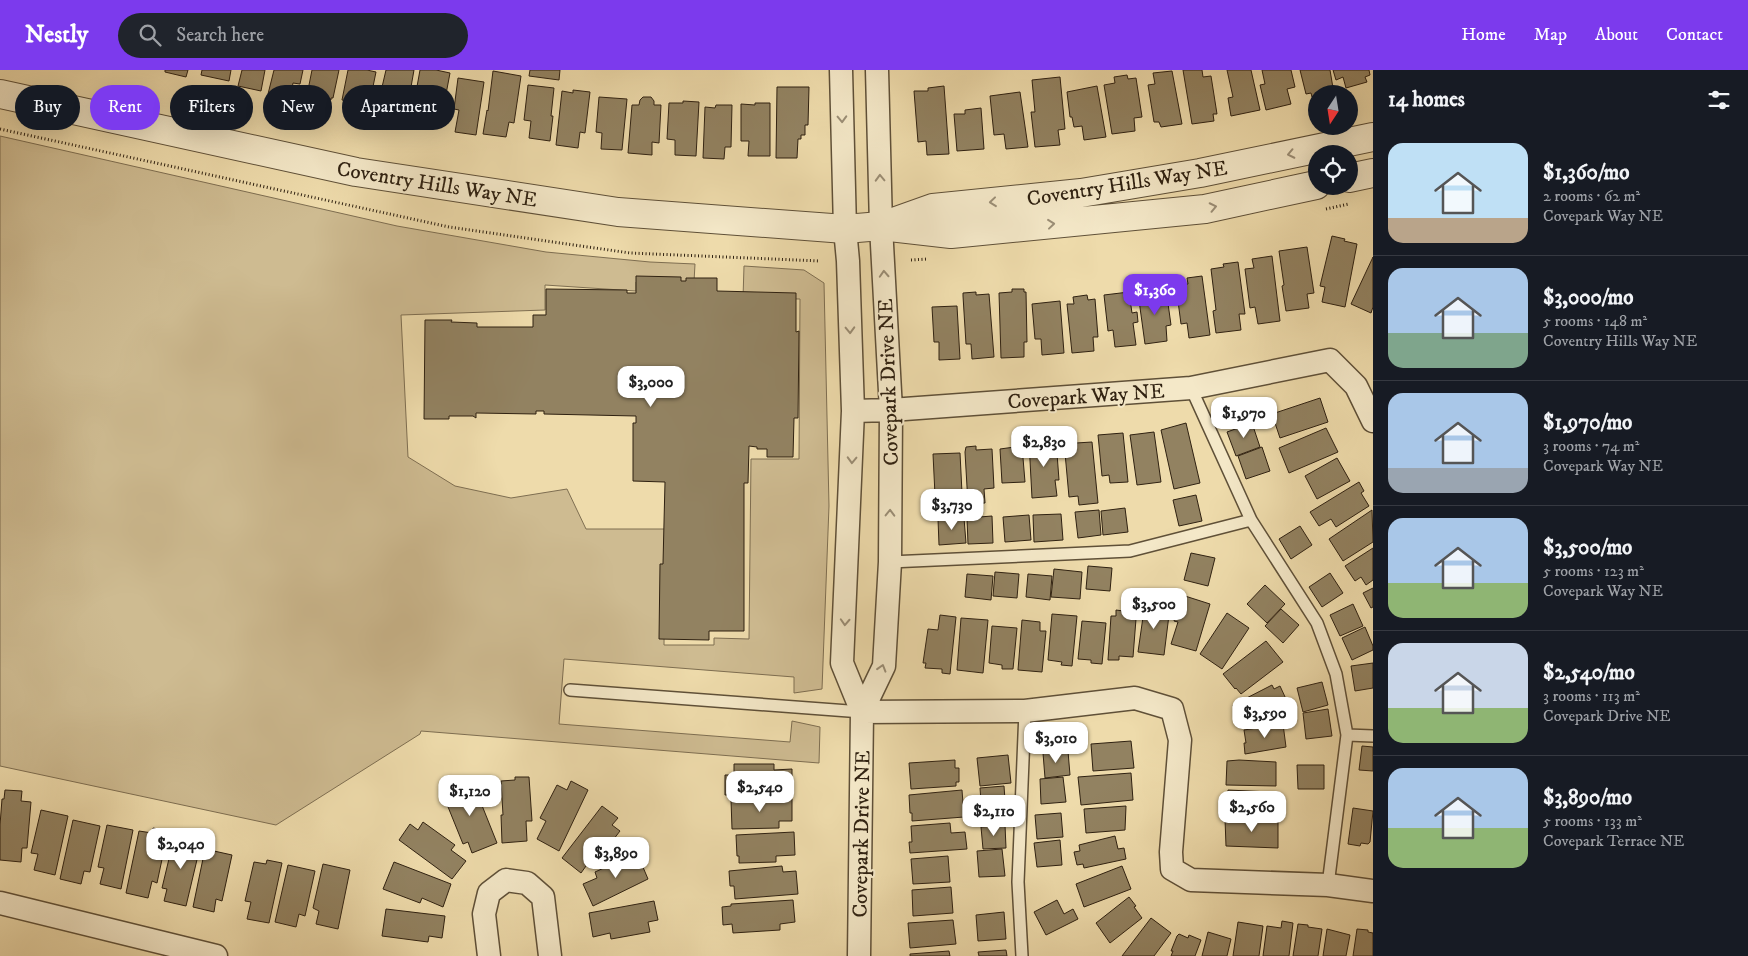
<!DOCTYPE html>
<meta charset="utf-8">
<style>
:root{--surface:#171b24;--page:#20242c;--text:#f1f3f6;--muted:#9ea1a6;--line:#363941;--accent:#7c3aed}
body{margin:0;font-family:"IM FELL DW Pica",serif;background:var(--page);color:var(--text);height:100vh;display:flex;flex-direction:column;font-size:19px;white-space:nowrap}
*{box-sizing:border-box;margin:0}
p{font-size:16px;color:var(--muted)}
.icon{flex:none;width:28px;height:28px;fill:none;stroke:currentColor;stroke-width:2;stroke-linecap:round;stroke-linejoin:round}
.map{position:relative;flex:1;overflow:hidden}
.drawer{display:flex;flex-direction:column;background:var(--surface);width:375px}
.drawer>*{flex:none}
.hud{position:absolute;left:15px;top:15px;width:475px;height:45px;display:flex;gap:10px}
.needle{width:32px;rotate:192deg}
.tools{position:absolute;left:1308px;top:15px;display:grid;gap:10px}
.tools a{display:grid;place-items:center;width:50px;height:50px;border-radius:50%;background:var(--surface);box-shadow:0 5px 20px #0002;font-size:25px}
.price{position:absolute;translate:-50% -42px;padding:0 11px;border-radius:10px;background:#fff;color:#222;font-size:16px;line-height:32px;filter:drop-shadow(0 1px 2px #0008)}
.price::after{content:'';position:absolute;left:50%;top:30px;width:15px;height:11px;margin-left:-8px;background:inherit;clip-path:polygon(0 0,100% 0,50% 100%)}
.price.active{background:var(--accent);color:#fff}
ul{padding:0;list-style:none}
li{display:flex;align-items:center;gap:15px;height:125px;padding:0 15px}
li+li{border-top:1px solid var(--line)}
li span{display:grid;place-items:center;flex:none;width:140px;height:100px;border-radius:15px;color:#555}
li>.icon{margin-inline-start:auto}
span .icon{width:60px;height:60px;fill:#fffc;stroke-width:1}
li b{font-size:21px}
h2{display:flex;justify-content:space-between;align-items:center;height:60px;padding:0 15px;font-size:21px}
.tag{padding:0 18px;border-radius:22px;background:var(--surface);box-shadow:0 5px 20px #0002;font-size:18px;line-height:45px}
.tag.active{background:var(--accent);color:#fff}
header{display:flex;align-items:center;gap:30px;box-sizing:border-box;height:70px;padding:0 25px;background:var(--accent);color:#fff}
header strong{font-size:24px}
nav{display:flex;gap:28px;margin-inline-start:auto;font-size:18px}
.search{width:350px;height:45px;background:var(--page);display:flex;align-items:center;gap:12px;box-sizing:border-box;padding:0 18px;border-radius:28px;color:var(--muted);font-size:19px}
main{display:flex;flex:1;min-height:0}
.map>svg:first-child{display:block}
.green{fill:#cebb91;stroke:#7e6e51}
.building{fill:#928261;stroke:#2f2111}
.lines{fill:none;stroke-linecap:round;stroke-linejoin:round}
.service-casing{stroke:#5f5038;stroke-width:14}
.minor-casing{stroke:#5f5038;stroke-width:25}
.tertiary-casing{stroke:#5f5038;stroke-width:30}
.path{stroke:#2f2111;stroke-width:3;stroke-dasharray:1 2.5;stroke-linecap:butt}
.service{stroke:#f4e8c8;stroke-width:11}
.minor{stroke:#f4e8c8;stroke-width:22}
.tertiary{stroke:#f4e8c8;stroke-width:28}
.oneway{stroke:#9b8e76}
.labels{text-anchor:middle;stroke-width:4;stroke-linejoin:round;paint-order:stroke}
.street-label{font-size:21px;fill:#2f2111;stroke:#f4e8c8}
</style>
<header>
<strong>Nestly</strong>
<div class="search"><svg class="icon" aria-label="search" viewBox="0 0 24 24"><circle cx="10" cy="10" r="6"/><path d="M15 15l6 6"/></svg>Search here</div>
<nav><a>Home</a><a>Map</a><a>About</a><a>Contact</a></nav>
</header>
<main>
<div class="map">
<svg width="1373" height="886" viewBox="0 0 1373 886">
<rect width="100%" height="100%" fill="#eedbab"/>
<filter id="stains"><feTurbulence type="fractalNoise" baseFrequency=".004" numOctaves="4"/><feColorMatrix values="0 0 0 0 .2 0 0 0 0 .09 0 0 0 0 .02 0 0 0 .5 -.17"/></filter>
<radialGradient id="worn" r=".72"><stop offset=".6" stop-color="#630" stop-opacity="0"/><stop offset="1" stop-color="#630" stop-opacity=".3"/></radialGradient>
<path class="green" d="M0,66L397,156L546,182L650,192L695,194L694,212H636V221L545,215V240L401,245L408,387L455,416L511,428L567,419L586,459H665L664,575H714V568L749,569L751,389H799L800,229L743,228L744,196L804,200L824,213L829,436L822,619L794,623V607L564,589L559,654L790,672L792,651L820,657L819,693L421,661L420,664L276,755L0,696Z"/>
<path class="building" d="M165,0H188L186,7L165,2Z
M202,0H231L229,11L201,5Z
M242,0H265L261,21L238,16Z
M274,0H303L300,14L293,13L290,28L268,24Z
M312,0H339L333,28H331V30L307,25Z
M348,0H367L376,2L369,36L342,30Z
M386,0H414L405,51L383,47L386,32L379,30Z
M420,0H436L450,3L443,40L435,39L432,54L411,50Z
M530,0H560L559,10L529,6Z
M1183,0H1202L1203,7L1211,6L1217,44H1213L1214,51L1192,54Z
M1227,0H1251L1260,40L1231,46L1228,28L1233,27Z
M1262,0H1291L1295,17L1287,19L1291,34L1266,40L1260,15L1265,14Z
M1300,0H1330L1334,24H1316V26L1312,27L1311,23L1306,24Z
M1333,0H1369L1370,5L1365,7L1367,12L1346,18L1343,7L1336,10Z
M493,1L521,6L514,53L509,52L506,67L483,64L487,40L488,41Z
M1172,1L1182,54L1161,57L1159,52H1154L1148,15L1155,14L1153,3Z
M1127,5L1128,9L1136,8L1142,47L1134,48L1135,61L1112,64L1104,15L1115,13L1114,7Z
M1060,7L1065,59L1058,60L1060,75L1035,77L1031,42H1035L1032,10Z
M458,8L484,12L476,65L455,62L459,40L454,39Z
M528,15L554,18L551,46H553L550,71L529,68L531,51L524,50Z
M944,16L949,84L927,85L926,71L918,72L914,21H928V18Z
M1097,16L1106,67L1084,70L1082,56L1074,57L1072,47H1070L1067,22Z
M777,17H809L808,55H805V65H801V69H798L797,88H776Z
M573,20L590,22L585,63L580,62L578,78L556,75L562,21L573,23Z
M1020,22L1028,77L1006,79L1004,64L994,65L990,26Z
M599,27L627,29L622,80L601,79L602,63L596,62Z
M643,27H651L654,31V35H661L659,73L652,72V85L628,83L632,35H639L640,30Z
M683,31L699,32L696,86L675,85V70L667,69L669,33H683Z
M755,33H770V86H748L749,71H741V34L755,35Z
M716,35H732L731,77H725L724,89L703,88L705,37L715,38Z
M981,38L984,79L957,81L954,44H965V40Z
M1332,166L1345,169L1344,171L1357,174L1345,237L1322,232L1325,217L1320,216Z
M1307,177L1314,223L1307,224L1309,238L1286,241L1282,216L1284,215L1279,181Z
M1272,186L1280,251L1258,254L1255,237L1250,238L1245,199L1254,198L1252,189Z
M1373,187V237L1371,243L1351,234Z
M1238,192L1245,244H1239L1241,260L1216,263L1213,241L1216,240L1211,199L1224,197L1223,194Z
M636,206L681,207V211H686V208H717V221L796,223V262L799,261L798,348H794L793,387H767V379H757V377L749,376L748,413H744V561H709V570L659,569L660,494H663L665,412L633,411V353H636V346L544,344V341H536V344L476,343V348L473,346H449V349H424L425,250H452L451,252L477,253V257H533V245H546V219L627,220V223H636Z
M1202,206L1210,265L1189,268L1187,253L1181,254L1176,216L1188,214L1187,208Z
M1012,219H1024V222H1026L1027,272H1024V287L1001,288L999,223L1012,222Z
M1166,219L1171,255L1166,256L1167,271L1145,274L1138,223Z
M976,222V225L989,224L994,287L972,289L971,274H966L963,226V223Z
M1129,222L1132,243L1137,242L1138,252L1133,253L1136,275L1115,277L1113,260L1108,261L1104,225Z
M1087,225L1088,230L1095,229L1098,267H1093L1094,281L1072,283L1067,234H1074L1073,227Z
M1060,231L1064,283L1042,285L1041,269H1035L1032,234Z
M957,236L960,289L939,290V272H934L932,237Z
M1320,328L1328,352L1280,368L1272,344Z
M1186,353L1200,413L1174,419L1161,360Z
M1252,353L1260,377L1236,386L1227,362Z
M1326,358L1338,382L1289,403L1279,378Z
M1154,362L1161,412L1137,415L1130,365Z
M1123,363L1128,412L1110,413L1109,405L1102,406L1098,365Z
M1056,370L1059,410H1055L1057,426L1032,428L1029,372Z
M1092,372L1098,433L1079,435L1078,426L1069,427L1065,383L1071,382L1070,376H1076V373Z
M976,376V380L992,379L994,418L984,419L985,433L968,434L965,382L966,377Z
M1022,376L1025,412L1002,413L1000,379Z
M1262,377L1270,401L1246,409L1238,386Z
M960,383L962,423L935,425L933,384Z
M1337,388L1350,411L1317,429L1305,406Z
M1359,412L1364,421L1361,423L1369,436L1336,457L1331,449L1319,456L1310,442Z
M1196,425L1202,451L1179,456L1173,430Z
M1125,438L1128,462L1103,465L1101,441Z
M1099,440L1101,465L1078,468L1075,442Z
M1372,440L1373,472L1343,491L1329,469Z
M1061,444L1063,470L1034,472L1033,445Z
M1029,445L1031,470L1005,472L1003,447Z
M992,446L993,473L968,474L967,448Z
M964,448L966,473L939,475L938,449Z
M1300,456L1312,475L1291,489L1279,469Z
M1373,478V510L1366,515L1361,507L1355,511L1345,496Z
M1191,483L1215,488L1208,516L1184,510Z
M1088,496L1112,498L1110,521L1086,519Z
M1054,499L1082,502L1080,529L1051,527Z
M995,502L1019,504L1017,528L993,526Z
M1330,503L1343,523L1322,537L1309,517Z
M967,504L993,506L991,530L965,527Z
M1028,504L1052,506L1050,530L1026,527Z
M1265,515L1285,534L1267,553L1247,534Z
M1373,518V537L1371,538L1363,523Z
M1185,526L1210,534L1196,581L1171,574L1178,552L1174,551L1177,540L1181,541Z
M1145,533L1164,536L1162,544L1169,545L1164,585L1138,582Z
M1353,534L1363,556L1340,566L1330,545Z
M1281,539L1299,555L1283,573L1265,556Z
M1116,540L1131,542L1130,549H1136L1133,587L1119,586V590H1108L1111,546H1116Z
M1227,543L1249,558L1222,599L1200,584Z
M1052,544L1077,546L1072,596L1061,595L1062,592L1048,590Z
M940,545L956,547L950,604L942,603V599L925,598L926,593H923L928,559L938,560Z
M961,548L988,550L983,603L957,600Z
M1022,550L1040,552V561H1046L1042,602L1018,600Z
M1082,551L1106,553L1102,594L1091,593V590L1078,589Z
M992,556L1017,558L1013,599H1002V595L989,593Z
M1365,557L1373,576V580L1352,590L1342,568Z
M1266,571L1283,592L1241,624L1236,618L1235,619L1223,604Z
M1373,593V618L1355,621L1351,596Z
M1322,612L1328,635L1303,642L1297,618Z
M1272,615L1274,619L1280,616L1286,629L1281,632L1283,638L1249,654L1243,641L1237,644L1233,635Z
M1328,639L1332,666L1306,669L1303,643Z
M1283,654L1286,677L1245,684L1244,673H1246L1244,660Z
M1131,671L1134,698L1093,701L1091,674Z
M1362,676L1373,677V701L1359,700Z
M1068,681L1070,705L1045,708L1043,683Z
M1008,685L1011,713L980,716L977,688Z
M955,690V698H959V712H956V716L911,719L909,693Z
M1239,690L1276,692V716L1226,715L1227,691Z
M734,694H774V700L792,699V723L725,725V705H734Z
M1297,695H1324V719H1298Z
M1131,703L1133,730L1081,735L1078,707Z
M515,707H529L532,751H526L527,771L502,773L501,745H503L501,711L515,710Z
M1063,707L1066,732L1041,734L1040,709Z
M571,711L588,720L559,781L537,769L546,751L540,748L557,715L567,720Z
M473,713L497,773L472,783L468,772L463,774L442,722L463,714L464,716Z
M1004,716L1006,744L982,746L980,718Z
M5,720L22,721L21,731L31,732L27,778H22L21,792L0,790V755L2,729H4Z
M962,720L964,747L912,751V743H910L909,725Z
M1228,720L1270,722L1267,745L1226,744Z
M792,729V751H779V758L732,759L731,730Z
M602,736L618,748L612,755L620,761L596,792L591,789L581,803L562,788Z
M1126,736L1125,760L1086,763L1084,739Z
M1353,738L1373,741L1370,772L1368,774L1361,773L1360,776L1348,774Z
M41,740L68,746L55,805L34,800L38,784L31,783Z
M1061,743L1063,767L1037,769L1035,745Z
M1225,749L1278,751V778L1226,776Z
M73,750L100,756L90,802L84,801L81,814L60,809Z
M423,752L455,775L451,780L466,791L452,809L399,770L410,754L418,760Z
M950,753L951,763L965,762L967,779L910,783L909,772H912L911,756Z
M107,755L133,760L121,819L100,814L104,798L98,797Z
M1005,755L1006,778L983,779L981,757Z
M153,758L168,761L157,813L152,811L148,828L126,823L139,761L152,763Z
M794,762L795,785L776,786V792L739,793V786H737L736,765Z
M183,764L199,768L198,777H200L186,836L164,831L167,819L162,818L173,772L181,773Z
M1115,766L1118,779L1124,778L1126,789L1084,798L1083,794L1077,795L1074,782L1080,781L1079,775Z
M1060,770L1062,795L1037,797L1034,773Z
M205,779L232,785L222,831L216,829L214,842L193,837Z
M1002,779L1005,806L979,807L977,781Z
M637,783L648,809L593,836L583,814L597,808L595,802Z
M948,786L950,812L913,814L911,789Z
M267,790L282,793L269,853L247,849L251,832L245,831L254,792L266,794Z
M394,792L451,814L443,837L422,828L420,833L383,819Z
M323,794L350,800L338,859L316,854L319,841L313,838Z
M288,795L315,801L305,846L299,844L296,857L275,852Z
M782,796L783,802L796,801L798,824L735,829L734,816H730L729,801Z
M1122,796L1131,819L1084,837L1076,814Z
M951,817L953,843L913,846L912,820Z
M1129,827L1136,836L1134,837L1142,848L1110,873L1096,853Z
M793,830L795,852L780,854V860L733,863L732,854L723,855L722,837L731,836V834Z
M1057,830L1064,844L1073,839L1078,849L1046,865L1034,842Z
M654,831L658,850L648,852L650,862L611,869L610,863L593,867L589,843Z
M386,839L445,846L442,868L429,866L428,872L382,866Z
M1004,842L1006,869L978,871L976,845Z
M1151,848L1171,863L1154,886H1122Z
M953,850L956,874L910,878L908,853Z
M1282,851L1293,853L1289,886H1263L1267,856L1281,858Z
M1238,852L1263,856L1259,886H1233Z
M1298,854L1308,855V857L1322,859L1318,886H1293Z
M1327,859L1350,865L1346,886H1323Z
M1357,859L1368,860V862L1373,863V886H1353Z
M1208,862L1231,869L1227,886H1202Z
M1179,864L1188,868L1189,865L1201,870L1195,886H1171L1173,881H1171L1177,866Z
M1006,880L1007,886H979L978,882Z
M949,881L950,886H910V884Z"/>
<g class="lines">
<defs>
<path id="service" d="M1191,318L1251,450L1317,553L1336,604L1347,665L1328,815
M890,492L1130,481L1251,450
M570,620L862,642
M1347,665L1373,666
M1022,886L1018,812L1025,641"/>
<path id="minor" d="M841,0L845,159L848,191L853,341L842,593L862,642L859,886
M853,341L891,340L1191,318L1330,290L1356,316L1373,351
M862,642L1025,641L1135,628L1172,639L1180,670L1171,782L1172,799L1191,810L1328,815L1373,821
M862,642L884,596L890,492L891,340L881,156L877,0
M0,833L216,886
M489,886L484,844L489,823L506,810L527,813L543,827L550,886"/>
<path id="tertiary" d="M0,24L356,102L618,142L845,159L881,156L951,164L1205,139L1316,115
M1349,108L1373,103
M888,154L933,138L1081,123L1200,103L1373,67"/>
</defs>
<use href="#service" class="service-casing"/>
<use href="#minor" class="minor-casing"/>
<use href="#tertiary" class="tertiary-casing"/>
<path class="path" d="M0,59L449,157L630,183L820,191
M1326,139L1349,134
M911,190L928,189"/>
<use href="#service" class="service"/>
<use href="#minor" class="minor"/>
<use href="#tertiary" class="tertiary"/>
</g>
<defs><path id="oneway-chevron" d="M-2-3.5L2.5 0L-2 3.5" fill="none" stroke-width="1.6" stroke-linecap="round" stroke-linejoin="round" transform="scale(1.25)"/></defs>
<g class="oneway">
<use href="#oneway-chevron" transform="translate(842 49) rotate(88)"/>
<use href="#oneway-chevron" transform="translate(1291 84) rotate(168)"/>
<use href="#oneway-chevron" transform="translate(880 108) rotate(-92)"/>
<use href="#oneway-chevron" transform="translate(993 132) rotate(174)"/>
<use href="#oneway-chevron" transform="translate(1213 137) rotate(-12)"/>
<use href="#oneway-chevron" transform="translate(1051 154) rotate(-6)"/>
<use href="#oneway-chevron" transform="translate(884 204) rotate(-93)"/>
<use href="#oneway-chevron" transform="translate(850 260) rotate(88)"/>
<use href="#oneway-chevron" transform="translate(852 390) rotate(92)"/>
<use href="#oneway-chevron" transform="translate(890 443) rotate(-89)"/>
<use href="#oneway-chevron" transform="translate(845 552) rotate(93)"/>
<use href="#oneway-chevron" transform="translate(882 598) rotate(-73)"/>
</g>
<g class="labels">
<g class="street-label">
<text transform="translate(1127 113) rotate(-9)" y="7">Coventry Hills Way NE</text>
<text transform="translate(437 114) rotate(9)" y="7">Coventry Hills Way NE</text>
<text transform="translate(888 312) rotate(-92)" y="7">Covepark Drive NE</text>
<text transform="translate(1086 326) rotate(-4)" y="7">Covepark Way NE</text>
<text transform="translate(861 764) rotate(-89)" y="7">Covepark Drive NE</text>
</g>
</g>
<rect width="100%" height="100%" filter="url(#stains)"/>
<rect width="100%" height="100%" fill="url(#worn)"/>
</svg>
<div class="tools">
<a><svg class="needle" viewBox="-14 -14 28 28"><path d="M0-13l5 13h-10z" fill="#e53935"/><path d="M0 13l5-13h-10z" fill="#9ea1a6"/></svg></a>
<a><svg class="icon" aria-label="locate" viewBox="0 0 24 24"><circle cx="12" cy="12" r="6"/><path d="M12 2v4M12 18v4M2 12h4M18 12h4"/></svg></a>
</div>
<b class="price active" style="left:1155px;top:246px">$1,360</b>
<b class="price" style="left:651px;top:338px">$3,000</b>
<b class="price" style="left:1244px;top:369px">$1,970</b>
<b class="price" style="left:1044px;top:398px">$2,830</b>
<b class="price" style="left:952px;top:461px">$3,730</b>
<b class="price" style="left:1154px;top:560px">$3,500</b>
<b class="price" style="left:1265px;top:669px">$3,590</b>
<b class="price" style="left:1056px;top:694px">$3,010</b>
<b class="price" style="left:760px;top:743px">$2,540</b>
<b class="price" style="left:470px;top:747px">$1,120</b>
<b class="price" style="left:1252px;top:763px">$2,560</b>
<b class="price" style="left:994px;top:767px">$2,110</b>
<b class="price" style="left:181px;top:800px">$2,040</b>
<b class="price" style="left:616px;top:809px">$3,890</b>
<div class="hud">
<a class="tag">Buy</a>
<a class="tag active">Rent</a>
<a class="tag">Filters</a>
<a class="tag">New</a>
<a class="tag">Apartment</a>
</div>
</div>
<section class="drawer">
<h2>14 homes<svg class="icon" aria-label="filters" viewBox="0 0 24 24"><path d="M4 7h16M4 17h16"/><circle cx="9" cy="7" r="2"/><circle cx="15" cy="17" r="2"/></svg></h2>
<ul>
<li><span style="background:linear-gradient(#bfe0f5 75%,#b9a48a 0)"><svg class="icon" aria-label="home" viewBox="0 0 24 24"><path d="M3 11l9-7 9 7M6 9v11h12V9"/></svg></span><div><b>$1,360/mo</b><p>2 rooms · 62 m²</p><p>Covepark Way NE</p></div></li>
<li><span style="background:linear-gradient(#a9c7e8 65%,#7fa58c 0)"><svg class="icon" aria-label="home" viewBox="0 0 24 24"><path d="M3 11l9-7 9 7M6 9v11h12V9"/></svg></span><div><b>$3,000/mo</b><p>5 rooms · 148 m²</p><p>Coventry Hills Way NE</p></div></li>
<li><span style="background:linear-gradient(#a9c7e8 75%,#9aa5b1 0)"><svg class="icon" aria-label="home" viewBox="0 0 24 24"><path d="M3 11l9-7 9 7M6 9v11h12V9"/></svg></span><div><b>$1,970/mo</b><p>3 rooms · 74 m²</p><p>Covepark Way NE</p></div></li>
<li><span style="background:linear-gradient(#a9c7e8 65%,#8fb573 0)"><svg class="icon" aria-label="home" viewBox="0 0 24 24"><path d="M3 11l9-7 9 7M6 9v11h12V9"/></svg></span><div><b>$3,500/mo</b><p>5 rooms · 123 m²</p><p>Covepark Way NE</p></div></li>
<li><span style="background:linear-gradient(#c9d6e8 65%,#8fb573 0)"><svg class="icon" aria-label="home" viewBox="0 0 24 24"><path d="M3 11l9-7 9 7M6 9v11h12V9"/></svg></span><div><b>$2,540/mo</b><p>3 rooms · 113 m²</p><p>Covepark Drive NE</p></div></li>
<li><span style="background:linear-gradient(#a9c7e8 60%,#8fb573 0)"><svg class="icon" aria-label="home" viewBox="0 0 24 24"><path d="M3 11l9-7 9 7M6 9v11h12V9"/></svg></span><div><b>$3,890/mo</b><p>5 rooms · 133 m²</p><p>Covepark Terrace NE</p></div></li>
</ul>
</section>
</main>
